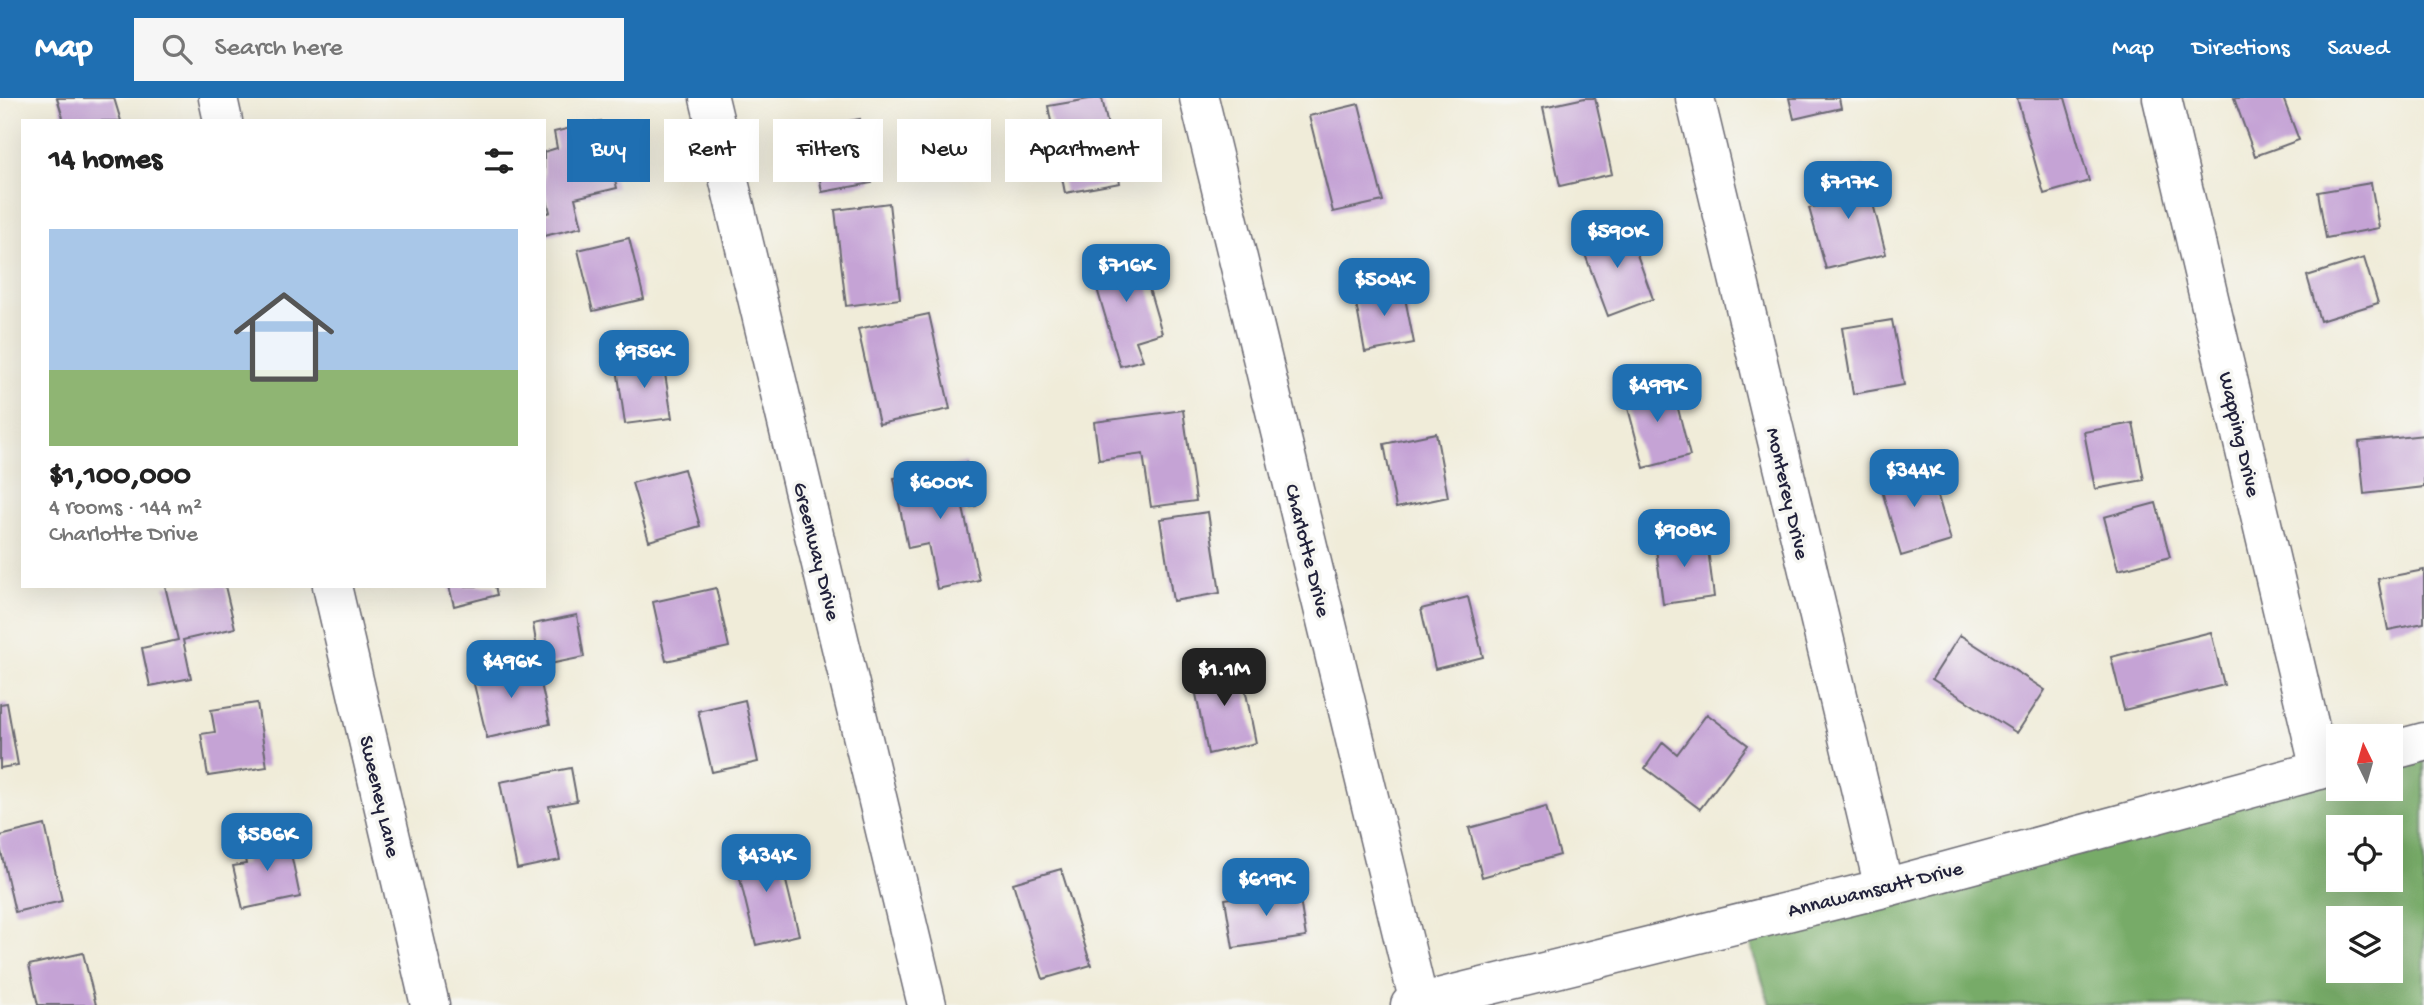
<!DOCTYPE html>
<meta charset="utf-8">
<style>
:root{--surface:#fff;--page:#f6f6f6;--text:#222;--muted:#767676;--accent:#1f6fb2}
body{margin:0;font-family:"Gochi Hand",sans-serif;background:var(--page);color:var(--text);height:100vh;display:flex;flex-direction:column;font-size:26px;white-space:nowrap}
*{box-sizing:border-box;margin:0}
p{font-size:23px;color:var(--muted)}
.icon{flex:none;width:38px;height:38px;fill:none;stroke:currentColor;stroke-width:2;stroke-linecap:round;stroke-linejoin:round}
.map{position:relative;flex:1;overflow:hidden}
.sheet{position:absolute;left:21px;top:21px;width:525px;height:469px;display:flex;flex-direction:column;background:var(--surface);border-radius:0px;box-shadow:0 7px 28px #0002}
.sheet>*{flex:none}
.top-card{position:absolute;left:567px;top:21px;width:665px;height:63px;display:flex;gap:14px}
.needle{width:46px;rotate:355deg}
.tools{position:absolute;left:2326px;top:626px;display:grid;gap:14px}
.tools a{display:grid;place-items:center;width:77px;height:77px;border-radius:0px;background:var(--surface);box-shadow:0 7px 28px #0002;font-size:35px}
.price{position:absolute;translate:-50% -60px;padding:0 16px;border-radius:14px;background:var(--accent);color:#fff;font-size:23px;line-height:46px;filter:drop-shadow(0 2px 4px #0008)}
.price::after{content:'';position:absolute;left:50%;top:42px;width:21px;height:16px;margin-left:-10px;background:inherit;clip-path:polygon(0 0,100% 0,50% 100%)}
.price.on{background:#222;color:#fff}
ul{padding:0;list-style:none}
li{display:grid;align-content:center;gap:14px;height:371px;padding:0 28px}
li span{display:grid;place-items:center;height:217px;border-radius:0px;color:#555}
li>.icon{margin-inline-start:auto}
span .icon{width:126px;height:126px;fill:#fffc;stroke-width:1}
li b{font-size:30px}
h2{display:flex;justify-content:space-between;align-items:center;height:84px;padding:0 28px;font-size:30px}
.tag{padding:0 24px;border-radius:0px;background:var(--surface);box-shadow:0 7px 28px #0002;font-size:24px;line-height:63px}
.tag.on{background:var(--accent);color:#fff}
header{display:flex;align-items:center;gap:42px;box-sizing:border-box;height:98px;padding:0 35px;background:var(--accent);color:#fff}
header strong{font-size:33px}
nav{display:flex;gap:38px;margin-inline-start:auto;font-size:24px}
.search{width:490px;height:63px;background:var(--page);display:flex;align-items:center;gap:18px;box-sizing:border-box;padding:0 24px;border-radius:0px;color:var(--muted);font-size:26px}
.map>svg:first-child{display:block}
.forest{fill:#77ab67;stroke:#4c6651;stroke-width:2;fill-rule:evenodd}
.building{fill:#c5a3d5}
.lines{fill:none;stroke-linecap:round;stroke-linejoin:round}
.minor-casing{stroke:#6a6972;stroke-width:41}
.minor{stroke:#fff;stroke-width:38}
.labels{text-anchor:middle;stroke-width:7;stroke-linejoin:round;paint-order:stroke}
.street-label{font-size:21px;fill:#22223b;stroke:#f6f6f2}
</style>
<header>
<strong>Map</strong>
<div class="search"><svg class="icon" aria-label="search" viewBox="0 0 24 24"><circle cx="10" cy="10" r="6"/><path d="M15 15l6 6"/></svg>Search here</div>
<nav><a>Map</a><a>Directions</a><a>Saved</a></nav>
</header>
<div class="map">
<svg width="2424" height="907" viewBox="0 0 2424 907">
<rect width="100%" height="100%" fill="#f6f6f2"/>
<filter id="ink" filterUnits="userSpaceOnUse"><feTurbulence type="fractalNoise" baseFrequency=".0143" numOctaves="2"/><feDisplacementMap in="SourceGraphic" scale="14" xChannelSelector="R" yChannelSelector="G"/><feConvolveMatrix kernelMatrix="1 2 1 2 8 2 1 2 1" color-interpolation-filters="sRGB"/></filter>
<filter id="wash" filterUnits="userSpaceOnUse"><feTurbulence type="fractalNoise" baseFrequency=".00686" numOctaves="4" result="noise"/><feDisplacementMap in="SourceGraphic" scale="28" xChannelSelector="R" yChannelSelector="G"/><feGaussianBlur stdDeviation="1.57" result="paint"/><feColorMatrix in="noise" values="0 0 0 0 0 0 0 0 0 0 0 0 0 0 0 0 0 1.4 0 .05"/><feComposite in="paint" operator="in"/></filter>
<g filter="url(#wash)">
<rect width="100%" height="100%" fill="#f0ecd9"/>
<path class="forest" d="M2424,653V907H1770L1749,840L2338,676V691H2390L2391,662ZM2338,730H2390V782H2338ZM2338,821H2390V873H2338Z"/>
<g id="blocks">
<path class="building" d="M57,0H114L121,23H64Z
M1095,0H1102L1120,85L1065,95L1048,8Z
M1585,0H1595L1612,76L1560,88L1543,9Z
M1789,0H1839L1841,10L1794,21Z
M2017,0H2065L2089,83L2044,96Z
M2234,0H2283L2299,42L2255,58Z
M1359,6L1383,103L1333,114L1309,18Z
M860,21L872,85L822,94L811,30Z
M601,23L617,90L575,100L582,129L544,138V116L550,114L544,90V54L557,50L554,34Z
M1863,67L1886,156L1826,171L1809,110L1832,105L1825,78Z
M2371,85L2379,130L2326,140L2318,94Z
M889,105L900,201L846,208L835,112Z
M1626,126L1653,201L1608,218L1580,143Z
M629,140L644,201L593,213L578,152Z
M1138,153L1162,235L1136,243L1143,262L1120,268L1090,167Z
M2364,160L2378,205L2320,223L2307,178Z
M1402,185L1414,245L1365,254L1354,194Z
M929,216L950,311L879,326L858,231Z
M1892,222L1904,287L1853,296L1842,230Z
M662,257L672,320L625,326L616,263Z
M1671,283L1690,358L1644,370L1624,295Z
M1183,312L1196,403L1151,409L1143,356L1099,362L1094,324Z
M2133,325L2144,382L2095,391L2084,334Z
M1436,335L1448,399L1396,410L1384,346Z
M2424,337V389L2364,396L2359,344Z
M1928,364L1951,443L1901,458L1878,379Z
M966,365L976,408L963,410L979,482L937,491L928,446L908,450L894,380Z
M684,371L700,428L649,443L632,385Z
M2156,405L2170,459L2118,472L2104,419Z
M1208,414L1220,495L1173,503L1160,421Z
M1706,436L1714,499L1663,506L1655,443Z
M2424,472V525L2388,532L2378,481Z
M165,488H225L235,530L183,542L191,580L150,588L142,550L178,542Z
M449,488H495L497,497L454,508Z
M716,490L729,549L666,563L653,504Z
M1468,499L1483,559L1435,571L1421,511Z
M577,517L584,559L540,568L533,526Z
M2211,534L2224,587L2124,612L2111,559Z
M1960,537L2045,592L2017,635L1932,581Z
M536,563L550,626L487,640L472,578Z
M1240,565L1256,645L1208,656L1192,576Z
M745,602L758,664L712,674L698,613Z
M7,605L18,667L0,670V606Z
M257,605L267,669L208,678L201,636L215,634L211,612Z
M1707,616L1748,647L1700,711L1645,670L1663,644L1677,656Z
M571,670L577,703L549,708L560,762L517,771L500,684Z
M1546,709L1560,757L1482,779L1469,730Z
M45,727L62,803L15,814L0,749V738Z
M287,736L300,799L243,811L233,768L246,766L242,745Z
M777,746L799,837L756,847L734,756Z
M1061,771L1091,867L1043,881L1013,785Z
M1298,789L1306,839L1233,850L1225,801Z
M83,855L96,907H38L29,867Z"/>
</g>
</g>
<g filter="url(#ink)">
<use href="#blocks" fill-opacity="0" stroke="#6a6972" stroke-width="2"/>
<g class="lines">
<defs>
<path id="minor" d="M218,0L223,23
M709,0L927,907
M1199,0L1419,905
M1695,0L1884,790
M2162,0L2320,672
M332,488L430,907
M2390,653L2424,644
M1410,907L1884,790L2338,667"/>
</defs>
<use href="#minor" class="minor-casing"/>
<use href="#minor" class="minor"/>
</g>
</g>
<g class="labels">
<g class="street-label">
<text transform="translate(2241 336) rotate(77)" y="7">Wapping Drive</text>
<text transform="translate(1789 395) rotate(77)" y="7">Monterey Drive</text>
<text transform="translate(1309 452) rotate(76)" y="7">Charlotte Drive</text>
<text transform="translate(818 453) rotate(76)" y="7">Greenway Drive</text>
<text transform="translate(381 698) rotate(77)" y="7">Sweeney Lane</text>
<text transform="translate(1875 790) rotate(-14)" y="7">Annawamscutt Drive</text>
</g>
</g>
</svg>
<div class="tools">
<a><svg class="needle" viewBox="-14 -14 28 28"><path d="M0-13l5 13h-10z" fill="#e53935"/><path d="M0 13l5-13h-10z" fill="#767676"/></svg></a>
<a><svg class="icon" aria-label="locate" viewBox="0 0 24 24"><circle cx="12" cy="12" r="6"/><path d="M12 2v4M12 18v4M2 12h4M18 12h4"/></svg></a>
<a><svg class="icon" aria-label="layers" viewBox="0 0 24 24"><path d="M12 4l9 5-9 5-9-5zM3 14l9 5 9-5"/></svg></a>
</div>
<b class="price" style="left:1848px;top:123px">$717K</b>
<b class="price" style="left:1617px;top:172px">$590K</b>
<b class="price" style="left:1126px;top:206px">$716K</b>
<b class="price" style="left:1384px;top:220px">$504K</b>
<b class="price" style="left:644px;top:292px">$956K</b>
<b class="price" style="left:1657px;top:326px">$499K</b>
<b class="price" style="left:1914px;top:411px">$344K</b>
<b class="price" style="left:940px;top:423px">$600K</b>
<b class="price" style="left:1684px;top:471px">$908K</b>
<b class="price" style="left:511px;top:602px">$496K</b>
<b class="price on" style="left:1224px;top:610px">$1.1M</b>
<b class="price" style="left:267px;top:775px">$586K</b>
<b class="price" style="left:766px;top:796px">$434K</b>
<b class="price" style="left:1266px;top:820px">$619K</b>
<div class="top-card">
<a class="tag on">Buy</a>
<a class="tag">Rent</a>
<a class="tag">Filters</a>
<a class="tag">New</a>
<a class="tag">Apartment</a>
</div>
<section class="sheet">
<h2>14 homes<svg class="icon" aria-label="filters" viewBox="0 0 24 24"><path d="M4 7h16M4 17h16"/><circle cx="9" cy="7" r="2"/><circle cx="15" cy="17" r="2"/></svg></h2>
<ul>
<li><span style="background:linear-gradient(#a9c7e8 65%,#8fb573 0)"><svg class="icon" aria-label="home" viewBox="0 0 24 24"><path d="M3 11l9-7 9 7M6 9v11h12V9"/></svg></span><div><b>$1,100,000</b><p>4 rooms · 144 m²</p><p>Charlotte Drive</p></div></li>
</ul>
</section>
</div>
